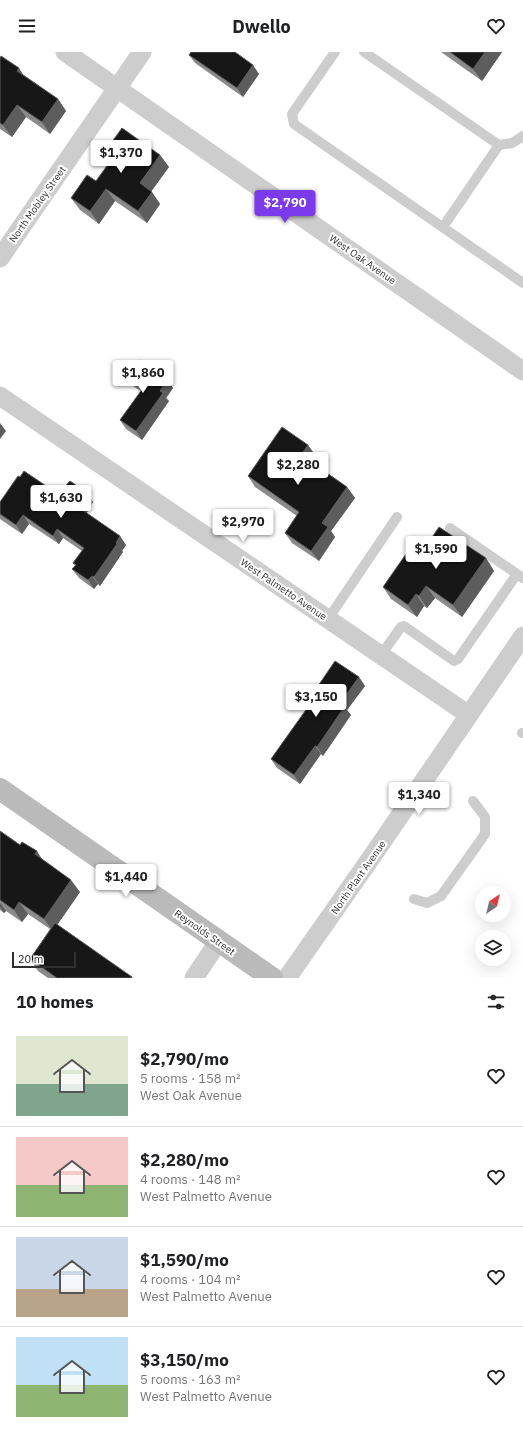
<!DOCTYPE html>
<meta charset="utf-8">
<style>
:root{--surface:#fff;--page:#f2f2f2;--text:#202124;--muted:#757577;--line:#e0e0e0;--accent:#7c3aed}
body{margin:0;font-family:"IBM Plex Sans",sans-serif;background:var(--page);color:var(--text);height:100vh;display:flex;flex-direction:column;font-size:15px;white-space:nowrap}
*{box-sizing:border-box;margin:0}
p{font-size:13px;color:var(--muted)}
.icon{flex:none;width:22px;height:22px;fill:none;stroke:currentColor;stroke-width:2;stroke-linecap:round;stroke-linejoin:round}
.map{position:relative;height:926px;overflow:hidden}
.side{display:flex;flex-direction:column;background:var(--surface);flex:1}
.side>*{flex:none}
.needle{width:26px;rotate:35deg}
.buttons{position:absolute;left:475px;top:834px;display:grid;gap:8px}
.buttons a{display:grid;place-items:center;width:36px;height:36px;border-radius:50%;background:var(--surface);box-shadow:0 4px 16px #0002;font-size:20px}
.scale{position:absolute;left:12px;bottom:10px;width:64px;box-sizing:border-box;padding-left:4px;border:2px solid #303030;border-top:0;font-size:11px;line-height:14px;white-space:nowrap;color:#303030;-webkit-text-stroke:3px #fff;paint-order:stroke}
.price{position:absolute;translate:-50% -34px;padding:0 9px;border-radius:4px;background:#fff;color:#222;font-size:13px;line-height:26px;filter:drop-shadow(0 1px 2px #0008)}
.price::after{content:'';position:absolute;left:50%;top:24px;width:12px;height:9px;margin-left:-6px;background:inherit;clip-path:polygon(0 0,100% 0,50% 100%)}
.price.active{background:var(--accent);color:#fff}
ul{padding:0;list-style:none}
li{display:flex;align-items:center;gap:12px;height:100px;padding:0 16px}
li+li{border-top:1px solid var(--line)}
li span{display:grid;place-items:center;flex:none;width:112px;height:80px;border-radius:0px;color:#555}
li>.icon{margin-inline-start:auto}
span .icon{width:48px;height:48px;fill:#fffc;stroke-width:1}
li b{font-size:17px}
h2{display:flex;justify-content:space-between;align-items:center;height:48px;padding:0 16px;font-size:17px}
header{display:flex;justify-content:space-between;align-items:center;height:52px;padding:0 16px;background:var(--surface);font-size:18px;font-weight:700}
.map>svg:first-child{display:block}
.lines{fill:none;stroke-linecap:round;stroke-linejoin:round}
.service{stroke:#cdcdcd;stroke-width:10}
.minor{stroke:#cdcdcd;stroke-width:19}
.secondary{stroke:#bababa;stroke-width:22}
.wall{fill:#8b8b8b}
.shaded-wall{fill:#5d5d5d}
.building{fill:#171717;stroke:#5d5d5d}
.labels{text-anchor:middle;stroke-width:4;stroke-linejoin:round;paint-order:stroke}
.street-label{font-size:10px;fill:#303030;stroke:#fff}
</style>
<header><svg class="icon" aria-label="menu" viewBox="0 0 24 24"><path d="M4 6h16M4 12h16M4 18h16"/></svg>Dwello<svg class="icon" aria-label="heart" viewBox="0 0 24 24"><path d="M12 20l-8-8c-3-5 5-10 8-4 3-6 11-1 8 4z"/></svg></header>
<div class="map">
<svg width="523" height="926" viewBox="0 0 523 926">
<rect width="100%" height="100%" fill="#fff"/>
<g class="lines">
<path class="service" d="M335,0L292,62L294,72L523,231
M364,0L499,93L512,91L523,84
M443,175L499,93
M450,476L517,522
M328,567L397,465
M381,603L401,575L404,574L454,609L458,607L517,522L523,526
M522,681H523
M414,847L427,851L441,844L485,782V765L473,749"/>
<path class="minor" d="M65,0L523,319
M0,206L142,0
M0,344L469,663
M194,926L218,890
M287,926L373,803L523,584"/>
<path class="secondary" d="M0,737L272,926"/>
</g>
<path class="wall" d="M441,0H502L482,29Z
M189,3L259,22L243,45L195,11Z
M0,6L58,47L66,59L50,82L26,65L12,85L0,77Z
M109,94L160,103L169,115L151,139L160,152L147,171L115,149L99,172L80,158L71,146L96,129L115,103Z
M127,325L167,328L173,336L166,346L169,349L142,388L126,377L120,368L141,339L133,334Z
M308,393L315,403L311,410L347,435L355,446L331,479L335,485L319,509L292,491L285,481L297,464L255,435L248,424Z
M20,425L58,442L93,450L86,461L120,484L126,493L122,499L123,500L100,534L98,532L94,537L79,526L72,517L75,513L73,511L82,499L63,486L59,492L29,472L22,482L0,467V450Z
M486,506L494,519L462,565L435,546L427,556L424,554L417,565L391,547L383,535L416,509Z
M359,625L365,634L347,658L351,663L323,704L321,702L300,732L277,716L271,707L307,656L305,653Z
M0,779L43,809L80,840L57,873L132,925L133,926H48L38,919L30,907L50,877L28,862L22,870L6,859L4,861L0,858Z"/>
<path class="shaded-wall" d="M485,0H502L482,29L473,17Z
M253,13L259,22L243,45L237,36Z
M19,16L27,29L17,19Z
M58,47L66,59L50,82L42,70Z
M17,53L26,65L12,85L3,73Z
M160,103L169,115L148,144L140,131Z
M106,137L115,149L99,172L90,159Z
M152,140L160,152L147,171L138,159Z
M167,328L173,336L166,346L169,349L142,388L136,379L160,339Z
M0,371L6,379L0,387Z
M308,393L315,403L308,413L301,403Z
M347,435L355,446L331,479L335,485L319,509L311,499L322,471Z
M87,441L93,450L85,464L78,455Z
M23,463L29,472L22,482L16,473Z
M57,477L63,486L59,492L53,484Z
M120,484L126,493L122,499L123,500L100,534L94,525Z
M486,506L494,519L462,565L453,553Z
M92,524L98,532L94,537L88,528Z
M426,534L435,546L427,556L419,544Z
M416,542L424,554L417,565L408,553Z
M359,625L365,634L347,658L351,663L323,704L317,695L340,651Z
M315,694L321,702L300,732L294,723Z
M37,799L45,812L35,802Z
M71,828L80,840L53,879L44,867Z
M19,850L28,862L22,870L14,858Z
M0,851L6,859L4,861L0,855Z"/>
<path class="building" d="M191,0H235L253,13L237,36L189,3Z
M450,0H485L473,17Z
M1,4L19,16L17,19L58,47L42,70L17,53L3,73L0,71V6Z
M122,76L160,103L140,131L152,140L138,159L106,137L90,159L71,146L87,123L96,129L117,100L109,94Z
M139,308L167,328L160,339L163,341L136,379L120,368L143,336L127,325Z
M282,375L308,393L301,403L347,435L322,471L328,475L311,499L285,481L299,460L248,424Z
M24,419L58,442L70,429L87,441L78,455L120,484L116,491L117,492L94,525L92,524L88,528L72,517L76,513L73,511L84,496L57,477L53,484L23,463L16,473L0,462V450L18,424L20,425Z
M439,475L486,506L453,553L426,534L419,544L416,542L408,553L383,535L406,502L416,509Z
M335,609L359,625L340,651L345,654L317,695L315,694L294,723L271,707L308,655L305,653Z
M0,779L20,793L22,790L37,799L35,802L71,828L44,867L19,850L14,858L0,848Z
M55,871L132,925L131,926H57L30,907Z"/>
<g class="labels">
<g class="street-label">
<text transform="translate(37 152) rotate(-55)" y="4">North Mobley Street</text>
<text transform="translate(363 207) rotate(35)" y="4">West Oak Avenue</text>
<text transform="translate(284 537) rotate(34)" y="4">West Palmetto Avenue</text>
<text transform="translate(358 825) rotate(-55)" y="4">North Plant Avenue</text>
<text transform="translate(205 880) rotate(35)" y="4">Reynolds Street</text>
</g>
</g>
</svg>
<div class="buttons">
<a><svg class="needle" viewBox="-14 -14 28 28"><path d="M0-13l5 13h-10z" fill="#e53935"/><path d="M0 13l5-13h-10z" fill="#757577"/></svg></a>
<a><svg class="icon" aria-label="layers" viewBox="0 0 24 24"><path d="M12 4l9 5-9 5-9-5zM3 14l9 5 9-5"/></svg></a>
</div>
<div class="scale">20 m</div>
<b class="price" style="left:121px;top:122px">$1,370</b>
<b class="price active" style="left:285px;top:172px">$2,790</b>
<b class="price" style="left:143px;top:342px">$1,860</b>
<b class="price" style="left:298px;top:434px">$2,280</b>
<b class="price" style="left:61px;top:467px">$1,630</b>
<b class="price" style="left:243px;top:491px">$2,970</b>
<b class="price" style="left:436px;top:518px">$1,590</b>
<b class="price" style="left:316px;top:666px">$3,150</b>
<b class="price" style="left:419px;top:764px">$1,340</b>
<b class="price" style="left:126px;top:846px">$1,440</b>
</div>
<section class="side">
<h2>10 homes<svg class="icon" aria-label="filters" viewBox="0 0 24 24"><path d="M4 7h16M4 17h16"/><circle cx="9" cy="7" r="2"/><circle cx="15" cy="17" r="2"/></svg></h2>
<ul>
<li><span style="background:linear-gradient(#dfe7d0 60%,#7fa58c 0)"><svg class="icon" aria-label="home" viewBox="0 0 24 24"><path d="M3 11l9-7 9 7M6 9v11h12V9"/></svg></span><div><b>$2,790/mo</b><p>5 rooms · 158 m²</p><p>West Oak Avenue</p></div><svg class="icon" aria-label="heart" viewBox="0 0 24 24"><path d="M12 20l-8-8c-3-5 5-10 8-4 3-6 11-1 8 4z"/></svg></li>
<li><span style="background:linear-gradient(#f6c9c9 60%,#8fb573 0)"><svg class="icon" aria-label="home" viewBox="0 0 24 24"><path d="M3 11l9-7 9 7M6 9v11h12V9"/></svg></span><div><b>$2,280/mo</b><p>4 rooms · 148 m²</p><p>West Palmetto Avenue</p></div><svg class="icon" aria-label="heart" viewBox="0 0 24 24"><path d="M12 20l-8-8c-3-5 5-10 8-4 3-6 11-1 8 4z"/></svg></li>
<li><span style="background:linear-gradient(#c9d6e8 65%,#b9a48a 0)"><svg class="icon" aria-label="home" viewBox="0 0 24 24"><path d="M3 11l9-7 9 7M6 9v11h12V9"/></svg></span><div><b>$1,590/mo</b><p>4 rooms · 104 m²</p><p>West Palmetto Avenue</p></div><svg class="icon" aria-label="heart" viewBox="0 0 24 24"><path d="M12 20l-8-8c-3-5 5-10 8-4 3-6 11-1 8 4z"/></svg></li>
<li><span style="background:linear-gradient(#bfe0f5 60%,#8fb573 0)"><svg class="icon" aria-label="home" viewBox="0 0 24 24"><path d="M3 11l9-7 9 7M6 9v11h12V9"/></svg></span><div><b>$3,150/mo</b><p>5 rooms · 163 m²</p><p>West Palmetto Avenue</p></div><svg class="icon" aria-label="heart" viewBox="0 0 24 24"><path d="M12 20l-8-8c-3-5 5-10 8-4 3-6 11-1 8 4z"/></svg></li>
</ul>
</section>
